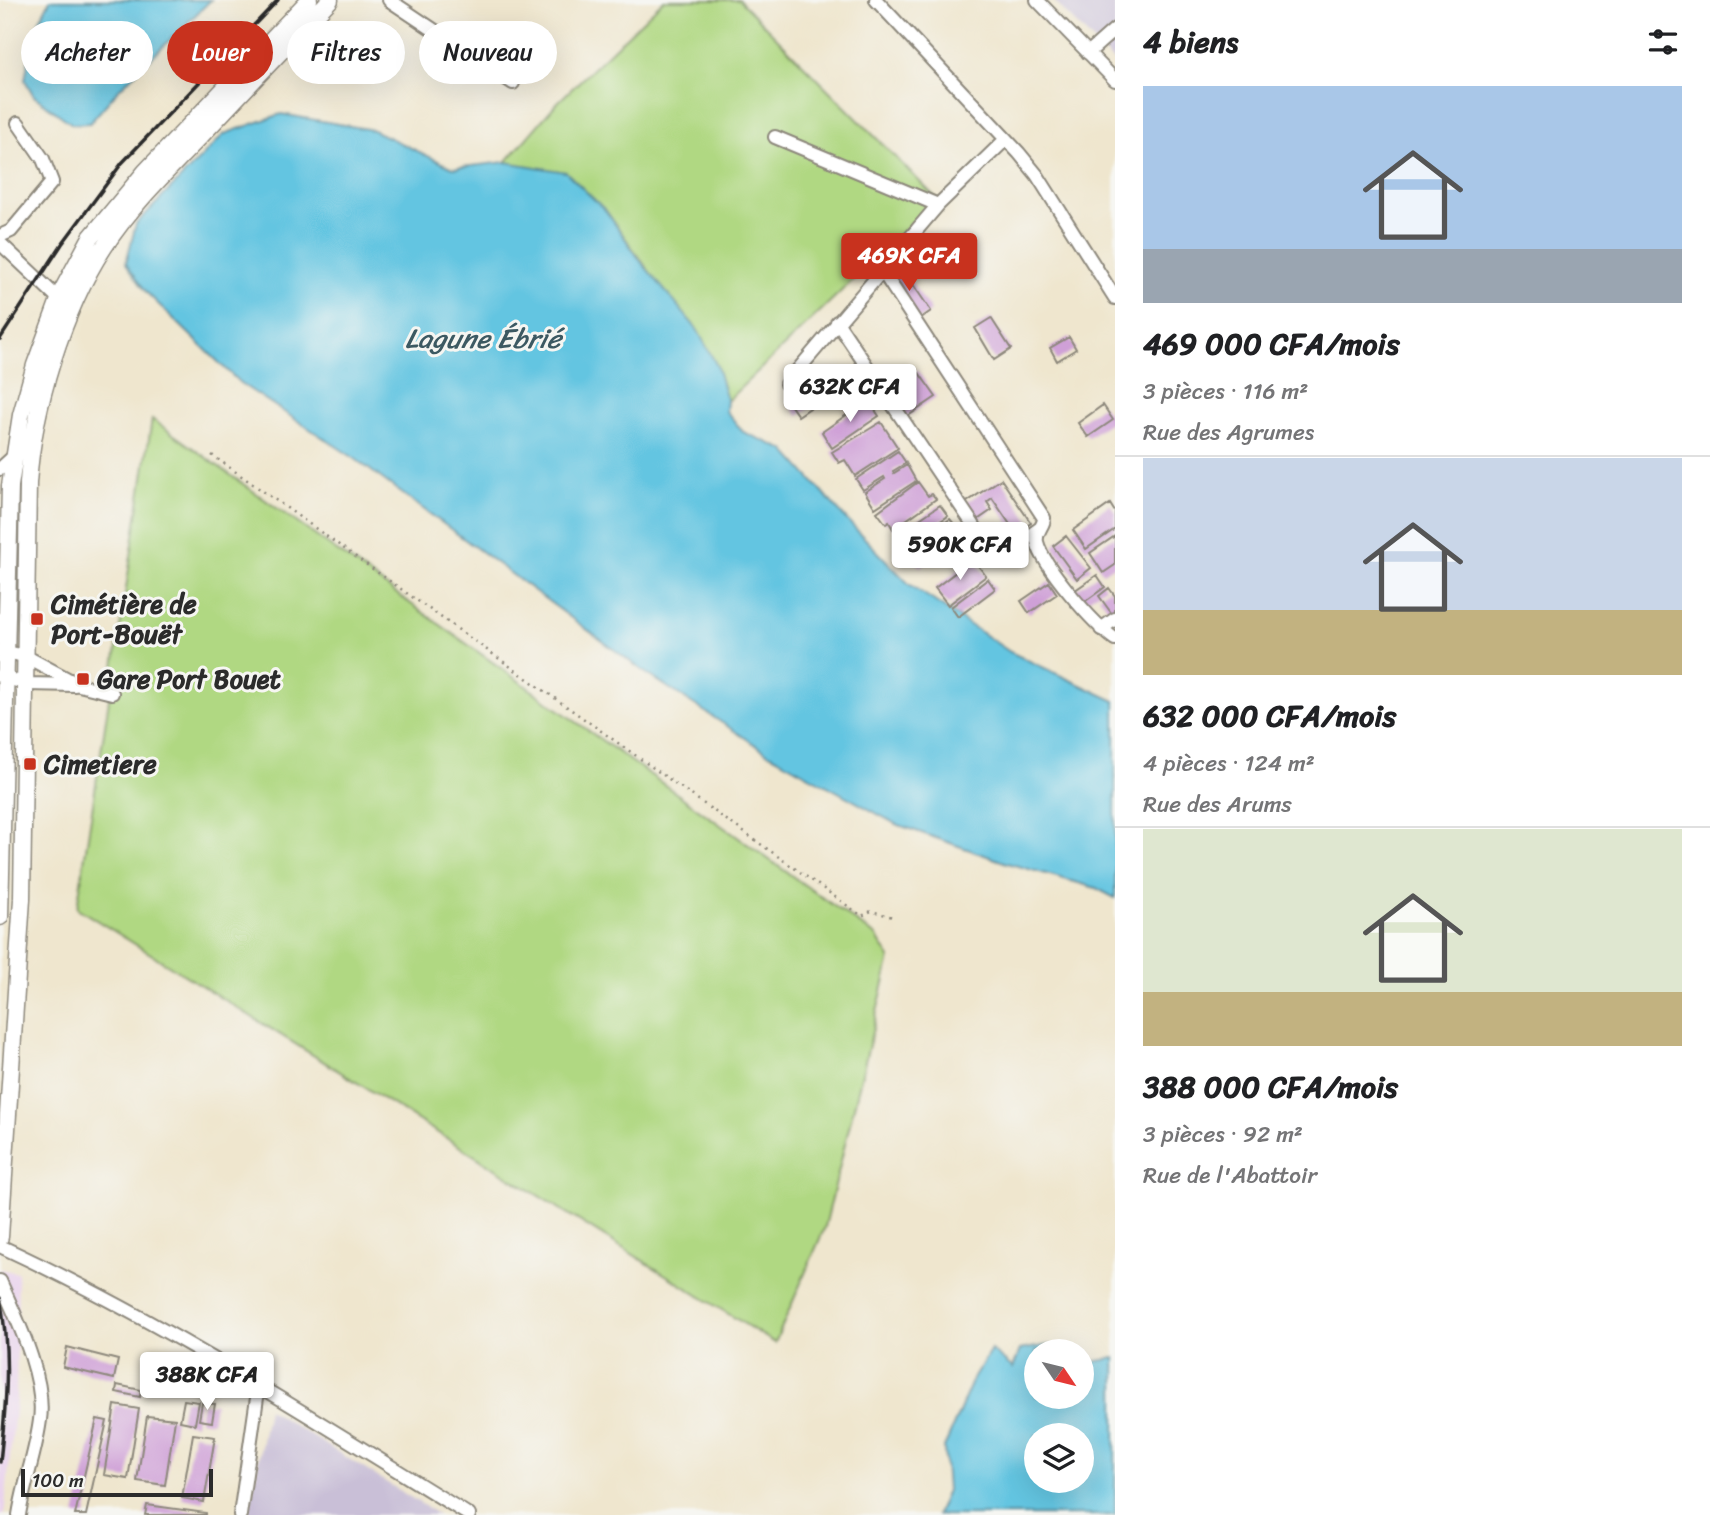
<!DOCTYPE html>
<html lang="fr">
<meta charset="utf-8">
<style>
:root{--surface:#fff;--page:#f6f6f6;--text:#202124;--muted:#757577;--line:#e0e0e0;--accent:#c8321e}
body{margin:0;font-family:Sriracha,sans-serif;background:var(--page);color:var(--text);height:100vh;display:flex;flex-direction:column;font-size:26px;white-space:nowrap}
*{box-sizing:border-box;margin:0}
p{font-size:23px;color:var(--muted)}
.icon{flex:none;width:38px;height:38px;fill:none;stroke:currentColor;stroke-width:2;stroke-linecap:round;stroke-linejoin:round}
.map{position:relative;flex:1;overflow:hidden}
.details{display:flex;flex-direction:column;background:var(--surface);width:595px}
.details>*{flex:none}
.guide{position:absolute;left:21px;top:21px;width:665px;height:63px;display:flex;gap:14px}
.needle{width:46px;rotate:125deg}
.buttons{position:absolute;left:1024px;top:1339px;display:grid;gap:14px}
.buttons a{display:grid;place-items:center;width:70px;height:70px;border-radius:50%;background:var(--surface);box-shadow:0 7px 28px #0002;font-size:35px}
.scale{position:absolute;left:21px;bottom:18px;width:192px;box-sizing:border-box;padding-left:7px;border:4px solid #2b2b2b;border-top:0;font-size:19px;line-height:24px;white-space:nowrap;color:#2b2b2b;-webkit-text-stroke:5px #f6f6f2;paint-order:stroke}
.price{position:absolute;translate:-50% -60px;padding:0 16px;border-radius:7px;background:#fff;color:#222;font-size:23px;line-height:46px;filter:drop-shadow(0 2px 4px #0008)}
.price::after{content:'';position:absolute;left:50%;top:42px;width:21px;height:16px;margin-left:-10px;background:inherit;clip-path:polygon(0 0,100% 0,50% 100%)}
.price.current{background:var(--accent);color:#fff}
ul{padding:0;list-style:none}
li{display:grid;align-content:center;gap:14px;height:371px;padding:0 28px}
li+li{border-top:2px solid var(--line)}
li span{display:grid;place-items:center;height:217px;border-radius:0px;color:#555}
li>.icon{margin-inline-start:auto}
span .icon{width:126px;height:126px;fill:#fffc;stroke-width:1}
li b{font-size:30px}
h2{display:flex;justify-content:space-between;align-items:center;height:84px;padding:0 28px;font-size:30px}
.tag{padding:0 24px;border-radius:32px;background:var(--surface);box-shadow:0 7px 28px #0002;font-size:24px;line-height:63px}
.tag.current{background:var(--accent);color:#fff}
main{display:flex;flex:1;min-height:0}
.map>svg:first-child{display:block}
.built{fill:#e9d2ed}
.industrial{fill:#c9bfd7}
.green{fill:#b0d882;stroke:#6e8256;stroke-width:2}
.water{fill:#63c5e1;stroke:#477886;stroke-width:2;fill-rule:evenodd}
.building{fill:#cfa0d7}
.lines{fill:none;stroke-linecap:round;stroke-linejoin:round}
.minor-casing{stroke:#8d887c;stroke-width:16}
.major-casing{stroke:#8d887c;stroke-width:19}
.path{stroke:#8d887c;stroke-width:2.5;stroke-dasharray:2 5;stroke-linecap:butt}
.minor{stroke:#fff;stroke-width:12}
.major{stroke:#fff;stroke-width:16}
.rail{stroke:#2b2b2b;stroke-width:3.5}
.poi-dot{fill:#c8321e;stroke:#f6f6f2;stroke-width:2.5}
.labels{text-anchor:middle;stroke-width:6;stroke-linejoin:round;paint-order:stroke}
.poi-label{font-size:26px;font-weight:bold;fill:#2b2b2b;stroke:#f6f6f2;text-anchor:start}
.water-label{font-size:28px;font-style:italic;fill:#3c5962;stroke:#f6f6f2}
</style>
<main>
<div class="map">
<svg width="1115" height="1515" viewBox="0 0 1115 1515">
<rect width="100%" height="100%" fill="#f6f6f2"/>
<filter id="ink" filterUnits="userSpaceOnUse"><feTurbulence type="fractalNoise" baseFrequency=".0143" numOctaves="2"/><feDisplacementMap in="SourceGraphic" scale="14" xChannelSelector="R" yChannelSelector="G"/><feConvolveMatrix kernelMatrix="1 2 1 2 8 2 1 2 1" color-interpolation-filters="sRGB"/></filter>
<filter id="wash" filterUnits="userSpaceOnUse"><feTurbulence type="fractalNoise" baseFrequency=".00686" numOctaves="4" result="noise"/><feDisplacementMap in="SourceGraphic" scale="28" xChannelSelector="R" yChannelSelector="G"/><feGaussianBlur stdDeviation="1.57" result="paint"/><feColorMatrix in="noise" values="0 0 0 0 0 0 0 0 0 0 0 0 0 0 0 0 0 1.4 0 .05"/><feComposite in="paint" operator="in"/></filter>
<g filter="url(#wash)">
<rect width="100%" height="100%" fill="#efe6ce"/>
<path class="built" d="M0,1269L18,1273L16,1400L4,1515H0Z"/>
<path class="industrial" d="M1053,0H1115V63Z
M268,1409L439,1515H248Z"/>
<path class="green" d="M664,0H739L937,199L727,401L717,366L606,211L506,162L556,104Z
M152,419L876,936L890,958L825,1227L775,1343L77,908Z"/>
<path class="water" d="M50,0H211L120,88L90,123L72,124L34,96L25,80L33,34Z
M281,114L373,130L453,168L506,162L566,172L606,211L642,263L697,329L717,366L727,401L726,411L743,432L785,450L847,520L909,584L1010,652L1115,701V898L1096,888L1007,863L896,824L768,753L646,673L354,458L240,383L147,293L126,263L136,224L224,134Z
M1049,1345L1064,1351H1036V1396H1082V1358L1092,1362L1115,1358V1515H937L947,1490L944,1448L973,1379L991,1350L1013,1368L1020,1350ZM1082,1435V1480H1036V1435Z"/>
<g id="blocks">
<path class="building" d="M901,267L931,311L918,320L888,276Z
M991,318L1011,349L994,360L975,328Z
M1069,337L1076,349L1057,361L1050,348Z
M846,368L853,379L798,416L791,406Z
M917,370L936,397L905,418L886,391Z
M868,400L879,416L832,448L822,432Z
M1103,405L1113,420L1088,437L1078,423Z
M881,422L898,448L855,476L845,460L839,463L832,452Z
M898,451L906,463L893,471L894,473L907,465L916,481L875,508L865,492L885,479L884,477L863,490L856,479Z
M1001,479L1031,523L1016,533L992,498L987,502L992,510L973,523L961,506Z
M918,482L928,496L932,494L936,499L893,529L889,522L886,524L877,512Z
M1110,504L1115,512V529L1086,549L1073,530Z
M940,505L948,516L910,542L902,531Z
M950,519L955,525L912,555L908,548Z
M954,530L960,539L920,567L914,558Z
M1066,536L1091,568L1077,579L1053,546Z
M1115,536V565L1103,573L1090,553Z
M973,559L986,576L948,605L935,588Z
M1097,575L1105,587L1080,605L1071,593Z
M988,579L995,589L958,617L951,607Z
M1049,582L1057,594L1029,613L1021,601Z
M1109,588L1115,596V618L1099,596Z
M67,1347L118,1360L114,1379L63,1367Z
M117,1385L141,1390L140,1397L116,1392Z
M184,1400L199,1402L195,1424L180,1421Z
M202,1403L215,1404L212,1422L199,1420Z
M115,1405L139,1409L128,1479L104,1475Z
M147,1416L175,1419L165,1485L137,1481Z
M97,1419L107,1421L86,1515H75Z
M193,1434L215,1437L204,1502L182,1498Z
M147,1505L206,1513V1515H145Z"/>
</g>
</g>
<g filter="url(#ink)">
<use href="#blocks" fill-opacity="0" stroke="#8d887c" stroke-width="2"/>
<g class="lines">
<defs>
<path id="minor" d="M389,0L513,83
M876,0L1019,153L1037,175L1115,298
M1037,0L1115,80
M1088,53L1115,29
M775,137L938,205
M0,236L11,231L52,182L43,159L18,123
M0,243L59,299
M881,269L1044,518C1044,527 1035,531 1037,542C1043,566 1094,625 1115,639
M837,322L993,554L998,558L1039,529
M786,384L938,205L1006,139
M0,469L13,457
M1101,629L1115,619
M0,650L27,657L79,685L112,693
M0,676L27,684L75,685
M0,1246C164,1322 315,1420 469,1515
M0,1281C17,1320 46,1377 40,1420C36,1452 24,1483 19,1515
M240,1515L259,1384"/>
<path id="major" d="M0,917L10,486L21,415L35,365L63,289L91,237L145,172L309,0
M0,1237L22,899L28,483C33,409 63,309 104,247C130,207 165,173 198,139C242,92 286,46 330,0"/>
</defs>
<use href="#minor" class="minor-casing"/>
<use href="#major" class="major-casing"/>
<path class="path" d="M212,455L862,916L871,911L893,917"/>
<use href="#minor" class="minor"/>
<use href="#major" class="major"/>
<path class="rail" d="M0,339L62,244L122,163L278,0
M0,1298C11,1353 6,1406 0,1462"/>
</g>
</g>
<g class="poi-dot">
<rect x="30" y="612" width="14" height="14" rx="3.5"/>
<rect x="76" y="672" width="14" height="14" rx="3.5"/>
<rect x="23" y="757" width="14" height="14" rx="3.5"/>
</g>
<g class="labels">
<g class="poi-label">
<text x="51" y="613">Cimétière de<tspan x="51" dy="30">Port-Bouët</tspan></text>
<text x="97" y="688">Gare Port Bouet</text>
<text x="44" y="773">Cimetiere</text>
</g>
<g class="water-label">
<text x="483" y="348">Lagune Ébrié</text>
</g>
</g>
</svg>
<div class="buttons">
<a><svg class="needle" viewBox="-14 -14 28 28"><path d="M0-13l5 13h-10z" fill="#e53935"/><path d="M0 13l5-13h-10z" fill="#757577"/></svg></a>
<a><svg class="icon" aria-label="layers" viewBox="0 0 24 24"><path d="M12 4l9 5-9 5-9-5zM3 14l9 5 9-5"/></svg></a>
</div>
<div class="scale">100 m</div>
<b class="price current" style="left:909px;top:293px">469K CFA</b>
<b class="price" style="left:850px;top:424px">632K CFA</b>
<b class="price" style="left:960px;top:582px">590K CFA</b>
<b class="price" style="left:207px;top:1412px">388K CFA</b>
<div class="guide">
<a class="tag">Acheter</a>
<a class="tag current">Louer</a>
<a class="tag">Filtres</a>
<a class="tag">Nouveau</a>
</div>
</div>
<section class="details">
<h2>4 biens<svg class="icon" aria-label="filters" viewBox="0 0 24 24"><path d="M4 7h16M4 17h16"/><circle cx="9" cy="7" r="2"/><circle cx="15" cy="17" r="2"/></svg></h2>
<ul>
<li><span style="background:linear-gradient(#a9c7e8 75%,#9aa5b1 0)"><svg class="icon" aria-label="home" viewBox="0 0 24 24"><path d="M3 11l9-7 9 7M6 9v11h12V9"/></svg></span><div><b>469 000 CFA/mois</b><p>3 pièces · 116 m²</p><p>Rue des Agrumes</p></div></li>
<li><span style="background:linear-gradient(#c9d6e8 70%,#c2b280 0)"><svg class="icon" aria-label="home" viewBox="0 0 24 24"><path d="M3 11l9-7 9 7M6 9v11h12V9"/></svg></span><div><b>632 000 CFA/mois</b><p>4 pièces · 124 m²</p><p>Rue des Arums</p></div></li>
<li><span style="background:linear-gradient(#dfe7d0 75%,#c2b280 0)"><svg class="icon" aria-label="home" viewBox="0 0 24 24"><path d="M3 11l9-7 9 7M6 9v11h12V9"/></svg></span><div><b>388 000 CFA/mois</b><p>3 pièces · 92 m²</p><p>Rue de l'Abattoir</p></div></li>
</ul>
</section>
</main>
